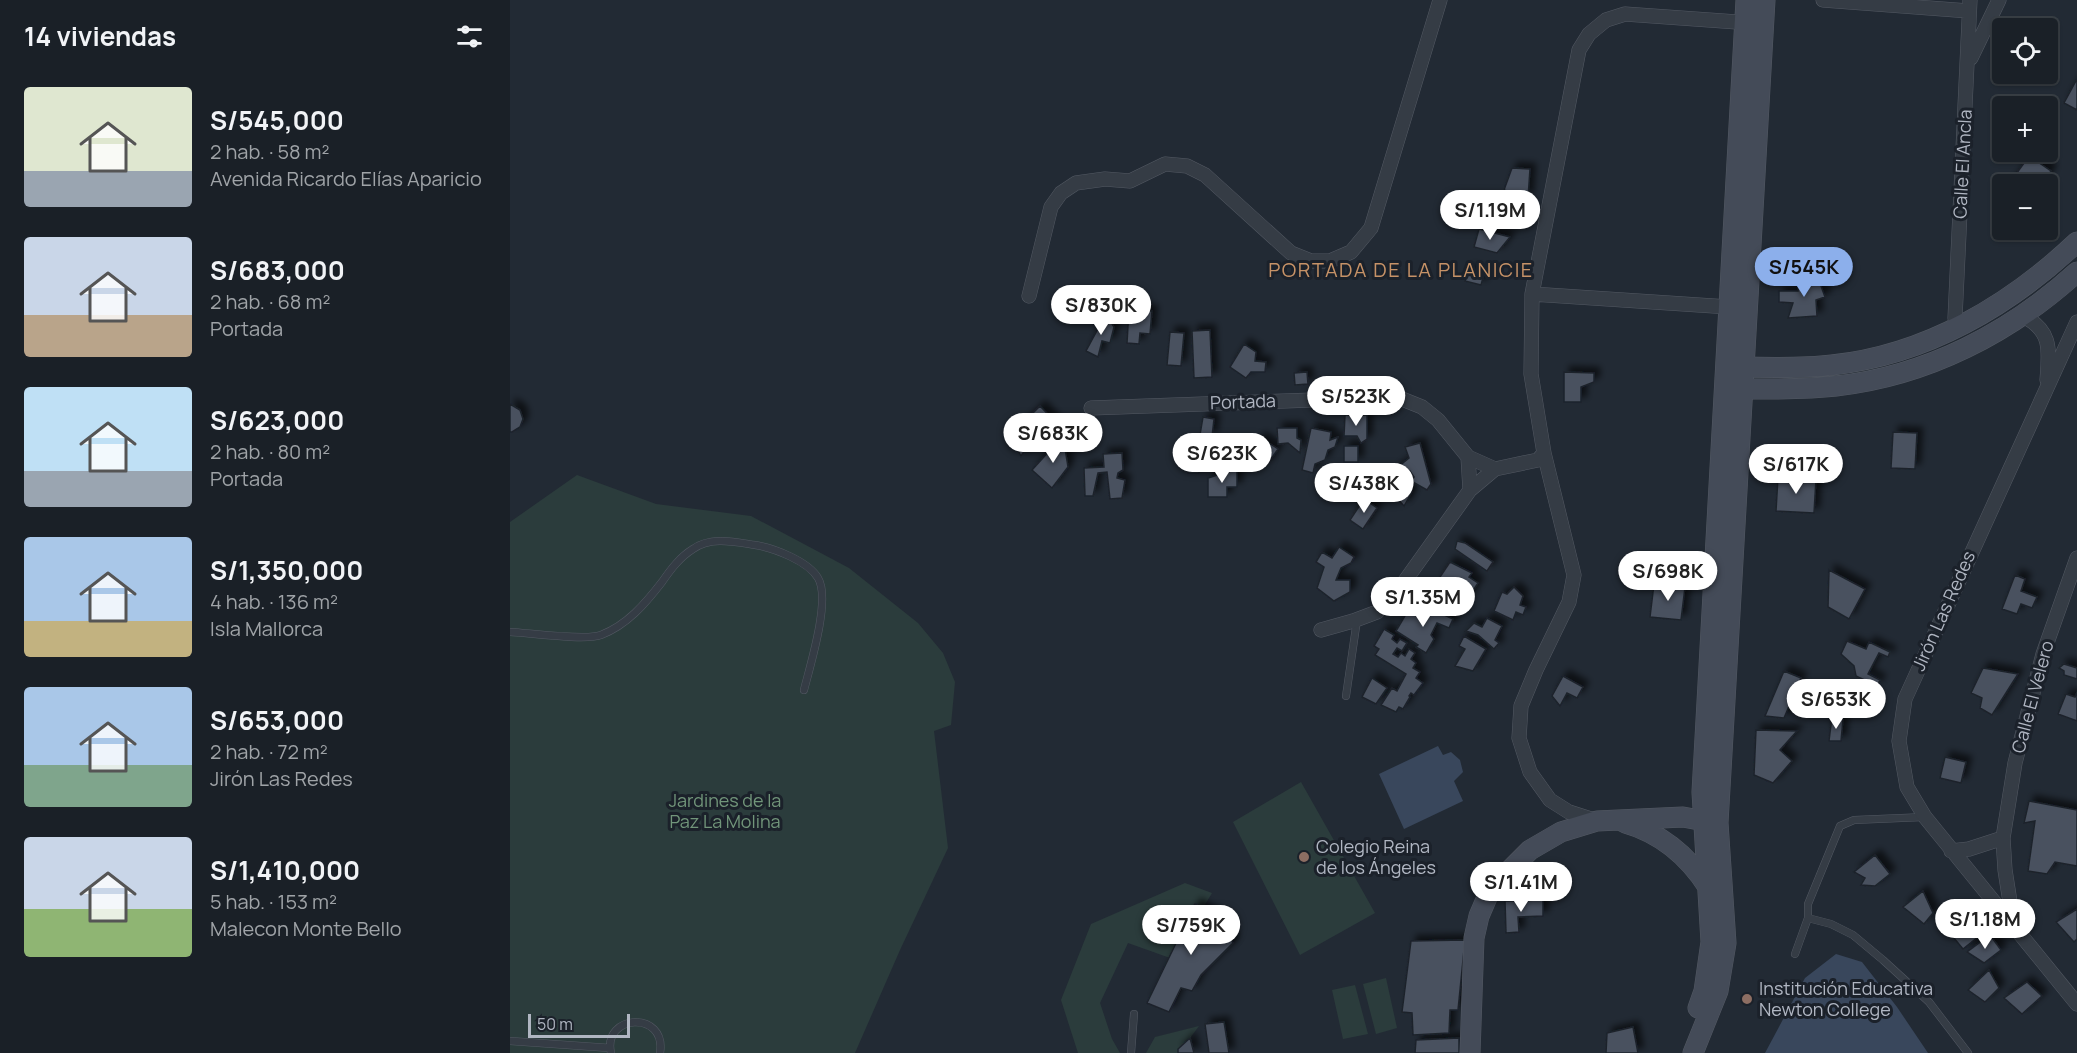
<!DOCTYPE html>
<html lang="es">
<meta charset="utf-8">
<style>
:root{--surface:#1a2027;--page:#23282f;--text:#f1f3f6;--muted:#9fa3a7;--line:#383e44;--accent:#8cafeb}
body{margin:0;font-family:Manrope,sans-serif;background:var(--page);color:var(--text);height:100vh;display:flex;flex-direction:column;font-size:22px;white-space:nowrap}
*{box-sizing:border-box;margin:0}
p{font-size:20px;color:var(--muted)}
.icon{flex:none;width:33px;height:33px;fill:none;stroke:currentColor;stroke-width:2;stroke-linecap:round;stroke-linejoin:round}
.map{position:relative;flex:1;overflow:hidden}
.details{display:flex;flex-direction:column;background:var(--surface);width:510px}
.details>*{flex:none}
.controls{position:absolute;left:1482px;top:18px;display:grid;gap:12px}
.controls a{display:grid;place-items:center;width:66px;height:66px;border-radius:6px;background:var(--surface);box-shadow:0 2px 4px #0004,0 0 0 2px var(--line);font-size:30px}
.scale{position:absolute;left:18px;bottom:15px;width:102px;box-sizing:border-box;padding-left:6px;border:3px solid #b0b6c2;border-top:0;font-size:16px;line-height:21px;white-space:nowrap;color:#b0b6c2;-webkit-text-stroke:4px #1b212a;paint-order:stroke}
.price{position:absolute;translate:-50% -51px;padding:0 14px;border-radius:21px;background:#fff;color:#222;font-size:20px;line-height:39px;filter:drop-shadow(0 2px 3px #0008)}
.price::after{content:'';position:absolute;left:50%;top:36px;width:18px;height:14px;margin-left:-9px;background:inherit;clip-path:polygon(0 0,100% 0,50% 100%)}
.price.selected{background:var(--accent);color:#111}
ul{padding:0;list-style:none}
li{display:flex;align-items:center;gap:18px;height:150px;padding:0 24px}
li span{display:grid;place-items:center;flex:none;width:168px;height:120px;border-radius:6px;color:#555}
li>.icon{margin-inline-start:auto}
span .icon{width:72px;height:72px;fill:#fffc;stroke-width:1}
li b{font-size:26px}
h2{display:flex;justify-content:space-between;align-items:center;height:72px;padding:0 24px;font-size:26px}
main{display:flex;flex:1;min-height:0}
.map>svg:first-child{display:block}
.green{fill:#2b3c3c}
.water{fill:#39475c}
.building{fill:#49515e;stroke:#1d232c;stroke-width:1.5;filter:url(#shadow)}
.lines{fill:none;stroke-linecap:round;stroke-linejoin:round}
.lane-casing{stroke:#535963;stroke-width:8}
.street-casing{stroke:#535963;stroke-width:15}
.secondary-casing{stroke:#535963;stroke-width:21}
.lane{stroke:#353c45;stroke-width:7}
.street{stroke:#353c45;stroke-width:14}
.secondary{stroke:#444b58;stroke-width:20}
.education-dot{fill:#8d6e63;stroke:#1b212a;stroke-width:2}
.labels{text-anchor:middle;stroke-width:6;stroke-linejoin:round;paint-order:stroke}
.street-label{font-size:18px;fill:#b0b6c2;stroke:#1b212a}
.park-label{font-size:18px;fill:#71957a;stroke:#1b212a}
.poi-label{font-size:18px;fill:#b0b6c2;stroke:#1b212a;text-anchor:start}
.neighbourhood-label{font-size:20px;letter-spacing:1.5px;fill:#c69267;stroke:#1b212a}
</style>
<main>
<section class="details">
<h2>14 viviendas<svg class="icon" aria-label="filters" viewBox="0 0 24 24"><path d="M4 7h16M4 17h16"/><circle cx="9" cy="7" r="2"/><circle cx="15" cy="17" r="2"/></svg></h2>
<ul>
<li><span style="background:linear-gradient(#dfe7d0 70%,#9aa5b1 0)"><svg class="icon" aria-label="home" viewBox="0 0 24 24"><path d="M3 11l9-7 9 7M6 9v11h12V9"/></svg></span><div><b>S/545,000</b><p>2 hab. · 58 m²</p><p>Avenida Ricardo Elías Aparicio</p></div></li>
<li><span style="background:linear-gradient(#c9d6e8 65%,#b9a48a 0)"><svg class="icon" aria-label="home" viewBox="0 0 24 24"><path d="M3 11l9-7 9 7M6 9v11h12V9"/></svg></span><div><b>S/683,000</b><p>2 hab. · 68 m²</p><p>Portada</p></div></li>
<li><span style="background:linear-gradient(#bfe0f5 70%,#9aa5b1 0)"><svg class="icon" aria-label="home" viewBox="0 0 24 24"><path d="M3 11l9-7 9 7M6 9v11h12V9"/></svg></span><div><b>S/623,000</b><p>2 hab. · 80 m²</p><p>Portada</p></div></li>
<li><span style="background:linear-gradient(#a9c7e8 70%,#c2b280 0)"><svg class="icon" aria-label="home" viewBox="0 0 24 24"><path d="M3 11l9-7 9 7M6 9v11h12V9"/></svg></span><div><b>S/1,350,000</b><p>4 hab. · 136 m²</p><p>Isla Mallorca</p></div></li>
<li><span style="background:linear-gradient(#a9c7e8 65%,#7fa58c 0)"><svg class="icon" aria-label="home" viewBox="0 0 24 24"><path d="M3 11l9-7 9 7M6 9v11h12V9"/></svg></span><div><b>S/653,000</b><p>2 hab. · 72 m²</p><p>Jirón Las Redes</p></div></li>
<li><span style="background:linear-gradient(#c9d6e8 60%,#8fb573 0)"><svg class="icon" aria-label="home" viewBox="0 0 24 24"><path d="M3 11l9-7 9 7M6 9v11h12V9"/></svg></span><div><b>S/1,410,000</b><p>5 hab. · 153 m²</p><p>Malecon Monte Bello</p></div></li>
</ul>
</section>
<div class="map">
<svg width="1567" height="1053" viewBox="0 0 1567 1053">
<defs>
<filter id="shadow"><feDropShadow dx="5.5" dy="-5.5" stdDeviation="3" flood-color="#0009"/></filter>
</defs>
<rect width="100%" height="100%" fill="#222a34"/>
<path class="green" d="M67,475L146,504L241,516L339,568L408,623L433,653L445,682L441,725L424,731L438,848L390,950L345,1053H0V522Z
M791,782L865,913L790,955L723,822Z
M675,883L702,893L693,908L685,905L660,958L618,943L590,1003L602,1039L610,1053H568L551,1000L581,924Z
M876,978L887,1028L866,1034L853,984Z
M845,985L858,1034L833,1039L822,990Z
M689,1026L680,1038L668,1049V1053H636L645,1037Z"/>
<path class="water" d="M928,746L933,755L941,752L950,760L953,772L944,781L953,801L894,829L869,774Z
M1326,954L1352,962L1387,1007L1418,1053H1255L1295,978Z"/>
<path class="building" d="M1567,79V110L1554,103Z
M1519,156L1541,171L1532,184L1516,173L1509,183L1511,184H1499Z
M1002,168L1020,169L1018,198L994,190Z
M969,229L1000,237L987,253L964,247Z
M958,270L974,274L971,285L955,281Z
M1307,275L1315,297L1306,300L1307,316L1278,318L1283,303L1269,302V291H1288V282Z
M619,309L642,311L640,334L630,333L629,344L617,343Z
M596,314L604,327L600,343L592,341L588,357L576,351Z
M700,330L702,377L684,378L682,331Z
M660,332L674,333L671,366L657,365Z
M734,344L746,352L745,361L756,362L755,372H741L736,378L720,367Z
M797,372L798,384L785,385L784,373Z
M1054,372L1084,373V382L1071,387V402H1054Z
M0,404L10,410L13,419L10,427L2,432H0Z
M530,406L550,427L540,437L527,432L511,456L500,436Z
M835,415H857V439L851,443L847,436H834Z
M693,417L704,419L702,437L690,435Z
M767,428H787V438L791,440L790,453L778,443L768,444Z
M801,428L821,432L820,440L828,437L825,447L818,450L815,460L805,464L803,473L792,470Z
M1383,432L1407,433L1405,469L1381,468Z
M553,436L558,467L542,488L522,470Z
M750,437L768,449L757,465L740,453Z
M910,443L921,484L917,490L901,481L904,477L900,471L894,476L883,471L899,458L895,447Z
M834,446H848V462H834Z
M680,447H691L689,473H678Z
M612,453L613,470L608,473L607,478L615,480L612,498L600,499L597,472L588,473L583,496H575L574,468L594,467L593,454Z
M727,469V487H717V497H698V478Z
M1268,477L1306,479L1304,513L1266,511Z
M886,483L902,492L894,506L877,487Z
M854,499L867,508L853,529L840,520Z
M947,541L955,543L983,562L977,571L945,549Z
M829,547L844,557L841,563L831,568L826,580H840V592L824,601L807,588L814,567L806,562L812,552L822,558Z
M940,562L962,573L959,577L968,583L957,600L928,580Z
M1319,570L1355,589L1339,619L1318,607Z
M1505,575L1515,579L1511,591L1527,597L1522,608L1511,604L1507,614L1492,609Z
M1144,584L1175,587L1171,620L1140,617Z
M1004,587L1013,596L1010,605L1016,607L1013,615L1006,612L1003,620L984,611L992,592L997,594Z
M919,608L943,619L939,628L927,623L921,635L924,639L916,653L906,647L908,645L886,631L896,614L915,616Z
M977,618L992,626L985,640L989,643L984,649L968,635L956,631L964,623L972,627Z
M874,629L884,635L882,639L887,643L890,639L897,643L892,651L887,648L883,654L888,657L891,653L895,656L899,649L905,653L901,659L906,663L903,668L910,672L906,678L913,683L904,695L901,693L899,696L900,697L893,709L889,707L886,712L871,705L882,688L887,691L896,674L865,655L869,649L864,646Z
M954,636L976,649L963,671L945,666L955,649L949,646Z
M1337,641L1356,649L1359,642L1380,652L1378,657L1369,653L1358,674L1370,680L1367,686L1346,676L1344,666L1331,654Z
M1554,664L1567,668V679L1554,675V671L1549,668Z
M1473,668L1508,674L1482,715L1470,708L1472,698L1461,693Z
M1274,671L1291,678L1274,718L1255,716Z
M1053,676L1073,687L1067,698L1057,693L1050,706L1042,696Z
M862,678L877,688L866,704L852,697Z
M1567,692V721L1548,714L1556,694L1565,697Z
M1322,717L1333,719L1331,741H1319Z
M1246,730L1287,731L1270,750L1282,761L1263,783L1244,775Z
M1435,757L1456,762L1451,783L1430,778Z
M1519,801L1567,810V866L1545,862L1537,874L1518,871L1525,821L1514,823Z
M1365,855L1380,874L1365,886L1351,885L1355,878L1344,872Z
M1413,891L1423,913L1414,924L1393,907Z
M1033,900V916L1008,917L1009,932L996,933L995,901Z
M685,904L712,919L723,943L691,975L682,991L671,988L659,1012L637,1003Z
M1567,909V939L1564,942L1546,922Z
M1460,915L1474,932L1453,949L1439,932Z
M1480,935L1491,950L1474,963L1457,952Z
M955,940L948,1010H940L939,1033L903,1035L902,1013L892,1012L901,941Z
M1479,970L1489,988L1475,1002L1458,990Z
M1517,982L1532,996L1512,1014L1494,998Z
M714,1022L719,1053H699L695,1024Z
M1123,1027L1128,1053H1096L1097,1033Z
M680,1038L684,1053H668V1049Z
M949,1038V1053H905L906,1040Z"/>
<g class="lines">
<defs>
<path id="lane" d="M0,632C20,633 76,641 91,635C117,625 135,604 152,582C161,569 170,557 183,549C201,536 225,542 245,545C264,548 298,561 308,578C321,599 300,666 294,690
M836,696L847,620
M1298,918L1321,924L1343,935L1373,960L1419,1002L1458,1053
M1285,954L1298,918V904L1330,826L1344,820L1415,817
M0,1041L100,1048
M101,1053C92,1014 157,1010 150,1053
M621,1053L624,1014"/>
<path id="street" d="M1313,0L1459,11
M1461,58L1489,0
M1022,294L1219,307
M519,296L541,207L551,193L566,183L595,179L620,181L655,164L677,166L695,175L781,253L801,261H820L841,252L861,228L930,0
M1513,316C1543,331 1539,351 1537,380
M1567,322L1395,699L1389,741L1397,787L1415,817L1567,1004
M1449,326L1445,318L1460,0
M581,408L887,397L912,407L928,420L958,457L985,469L1028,460L1034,453
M958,457L960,490
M811,630L843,621L867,612L887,592L960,490L985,469
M1087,821L1059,812L1040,800L1020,772L1009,738L1011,706L1026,670L1059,602L1064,575L1034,453L1021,374L1022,294L1069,50L1079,34L1096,20L1115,14L1241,23
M1441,851L1459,849L1493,838
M1507,929L1500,902L1495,870L1493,838L1505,763L1533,654L1567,558"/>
<path id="secondary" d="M1222,367C1255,367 1289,369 1322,365C1416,355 1499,306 1567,242
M1220,389C1255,389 1291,390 1326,386C1417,376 1500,333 1567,272
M1115,823C1150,833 1178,856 1198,887
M1188,1008L1194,991L1201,942L1192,792L1236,0
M960,1053L964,938L969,916L978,895L997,873L1020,850L1051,832L1087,821L1173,817L1205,823
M1183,1053L1208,991L1216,943L1208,823L1255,0"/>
</defs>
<use href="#lane" class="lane-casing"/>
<use href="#street" class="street-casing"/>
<use href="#secondary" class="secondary-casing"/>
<use href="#lane" class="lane"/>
<use href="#street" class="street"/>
<use href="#secondary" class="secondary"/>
</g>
<g class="education-dot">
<circle cx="794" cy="857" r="6"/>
<circle cx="1237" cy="999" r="6"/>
</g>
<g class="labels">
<g class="street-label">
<text transform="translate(1453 164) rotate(-87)" y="6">Calle El Ancla</text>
<text transform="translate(733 402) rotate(-2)" y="6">Portada</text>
<text transform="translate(1434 611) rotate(-66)" y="6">Jirón Las Redes</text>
<text transform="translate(1523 697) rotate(-75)" y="6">Calle El Velero</text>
</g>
<g class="park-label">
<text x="215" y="807">Jardines de la<tspan x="215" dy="21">Paz La Molina</tspan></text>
</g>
<g class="poi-label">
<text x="806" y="853">Colegio Reina<tspan x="806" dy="21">de los Ángeles</tspan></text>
<text x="1249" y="995">Institución Educativa<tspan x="1249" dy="21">Newton College</tspan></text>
</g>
<g class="neighbourhood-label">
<text x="891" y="277">PORTADA DE LA PLANICIE</text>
</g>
</g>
</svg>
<div class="controls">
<a><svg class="icon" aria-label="locate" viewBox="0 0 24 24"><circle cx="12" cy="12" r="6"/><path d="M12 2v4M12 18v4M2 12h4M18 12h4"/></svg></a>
<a>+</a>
<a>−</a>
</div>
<div class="scale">50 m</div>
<b class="price" style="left:980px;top:241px">S/1.19M</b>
<b class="price selected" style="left:1294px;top:298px">S/545K</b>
<b class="price" style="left:591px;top:336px">S/830K</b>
<b class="price" style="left:846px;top:427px">S/523K</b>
<b class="price" style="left:543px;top:464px">S/683K</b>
<b class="price" style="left:712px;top:484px">S/623K</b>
<b class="price" style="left:1286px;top:495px">S/617K</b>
<b class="price" style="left:854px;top:514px">S/438K</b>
<b class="price" style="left:1158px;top:602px">S/698K</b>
<b class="price" style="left:913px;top:628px">S/1.35M</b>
<b class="price" style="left:1326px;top:730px">S/653K</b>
<b class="price" style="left:1011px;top:913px">S/1.41M</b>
<b class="price" style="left:1475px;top:950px">S/1.18M</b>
<b class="price" style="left:681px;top:956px">S/759K</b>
</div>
</main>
